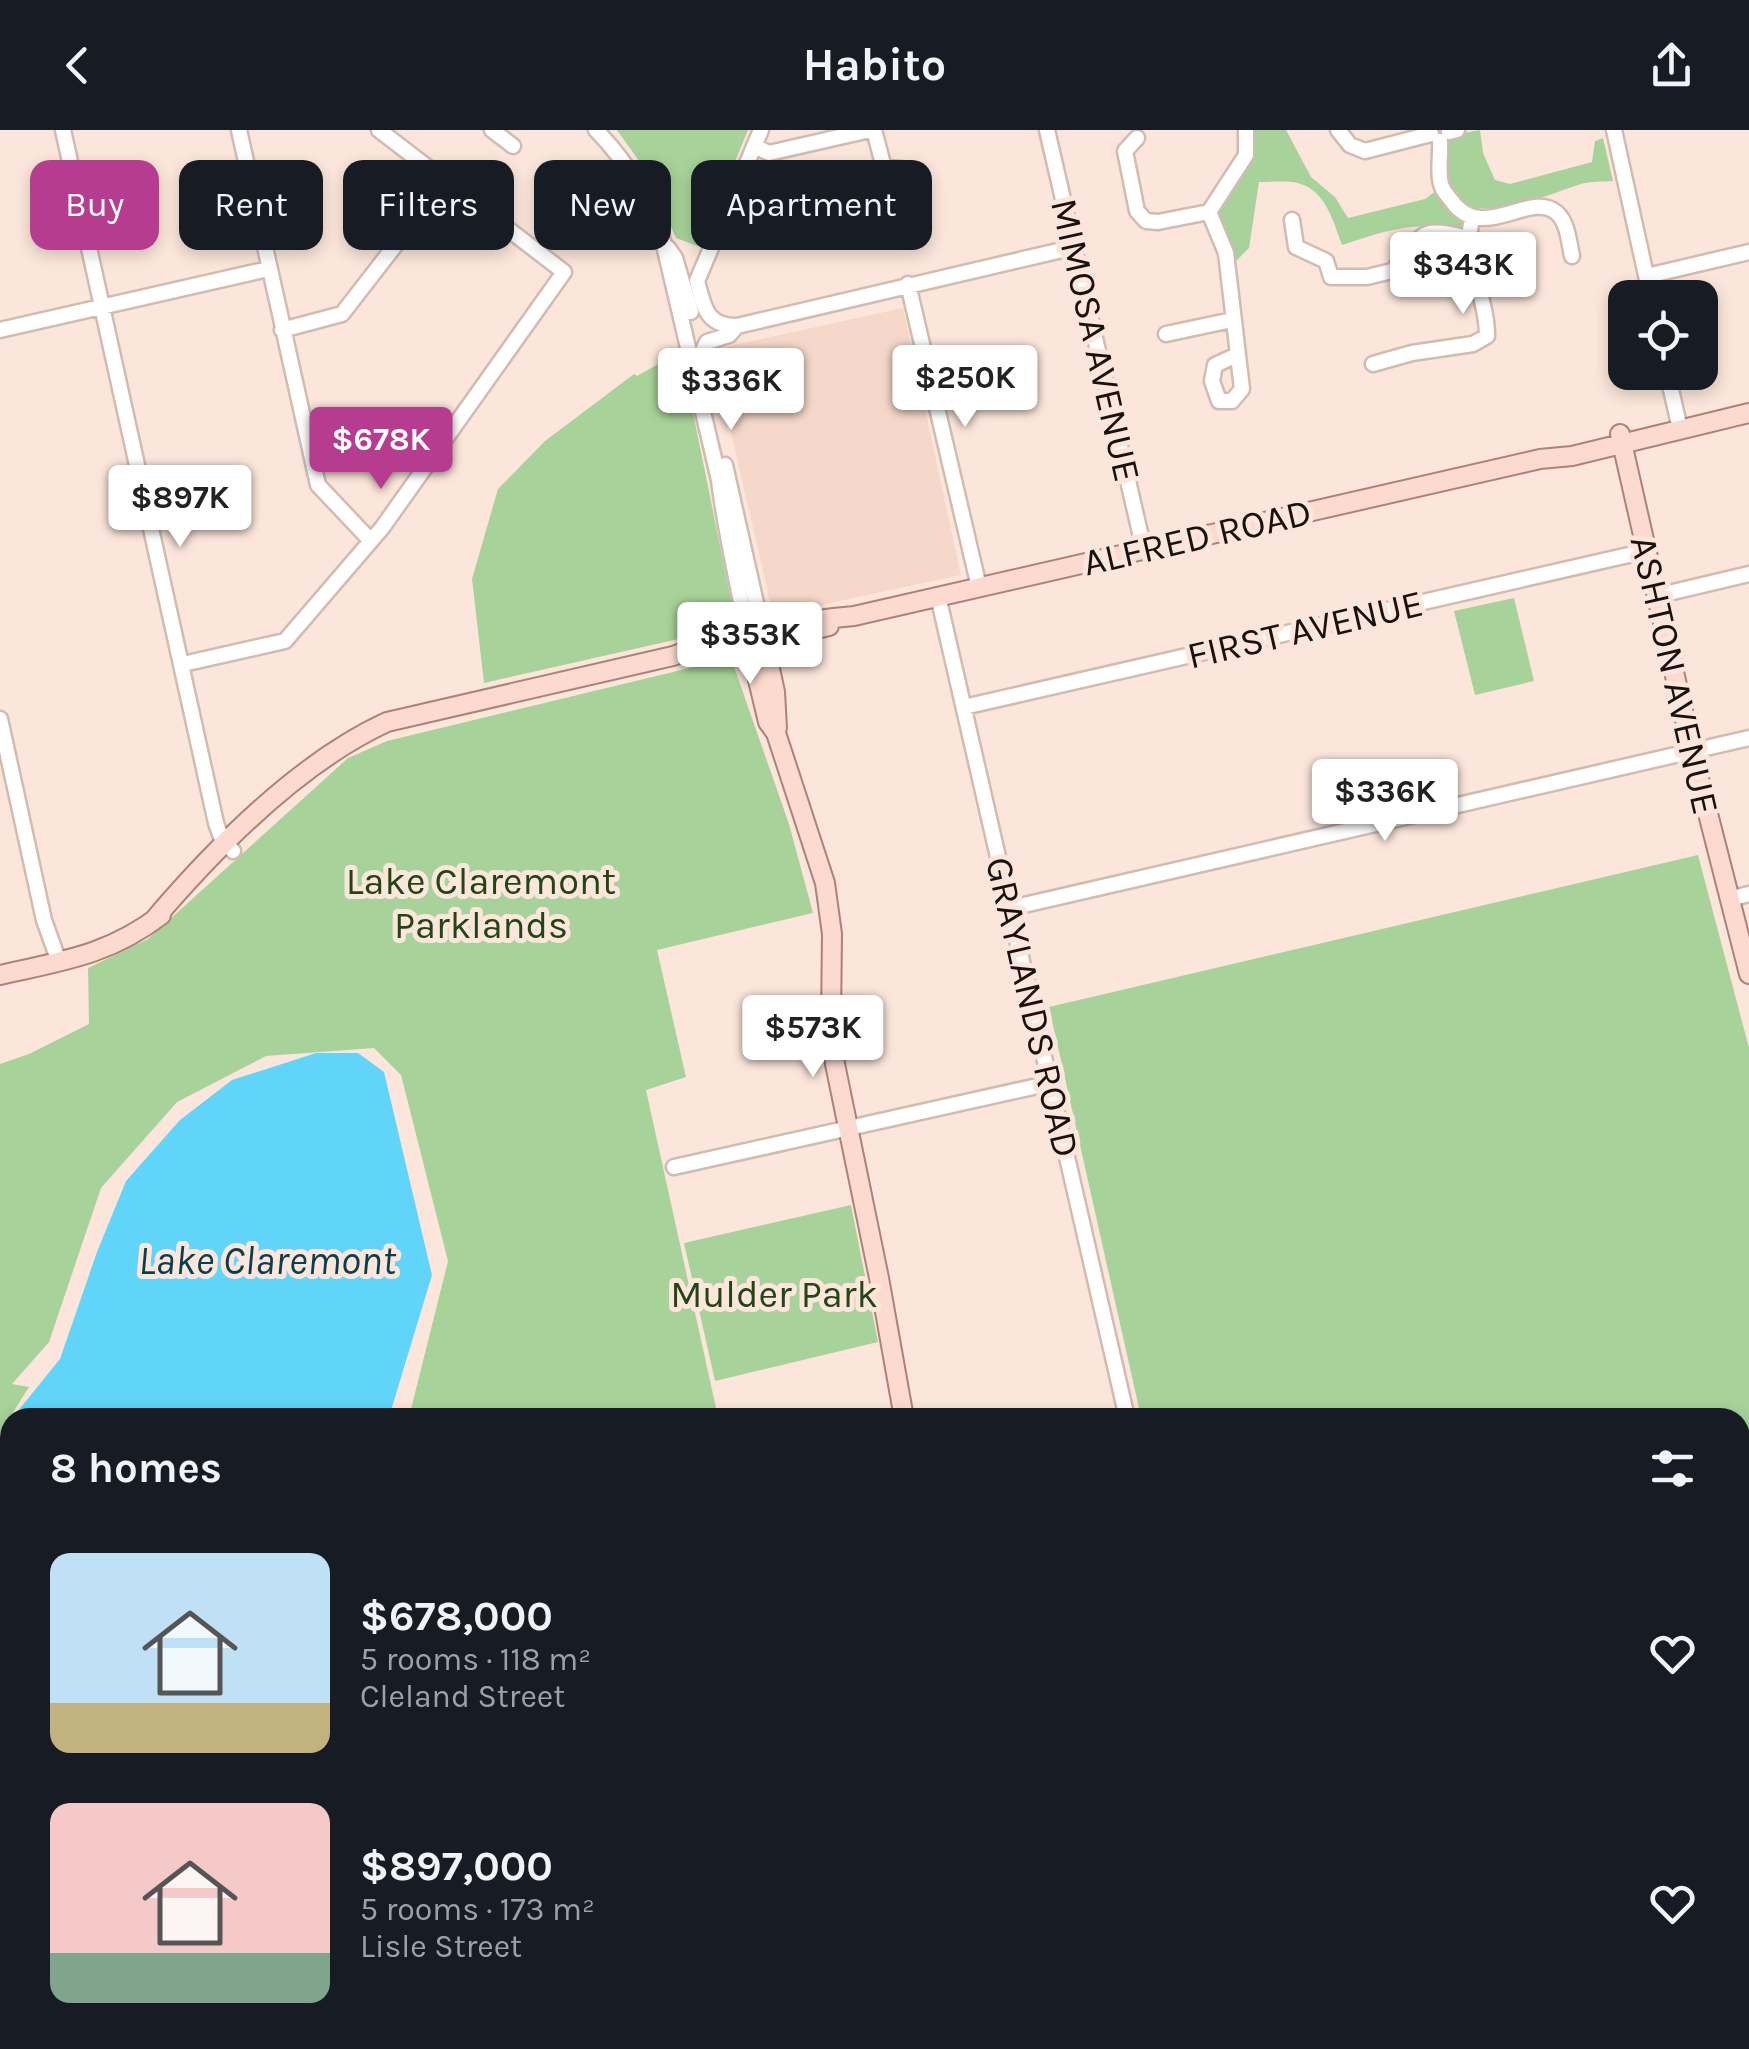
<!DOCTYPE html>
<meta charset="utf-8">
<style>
:root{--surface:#171b24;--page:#242831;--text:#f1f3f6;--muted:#9ea1a6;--accent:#b63c8f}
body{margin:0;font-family:Karla,sans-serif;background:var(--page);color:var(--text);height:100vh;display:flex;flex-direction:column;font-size:38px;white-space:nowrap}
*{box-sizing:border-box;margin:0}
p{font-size:32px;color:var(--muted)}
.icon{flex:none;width:55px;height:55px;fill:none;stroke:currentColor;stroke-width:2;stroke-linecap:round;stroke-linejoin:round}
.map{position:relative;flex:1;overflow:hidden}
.details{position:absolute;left:0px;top:1278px;width:1750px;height:642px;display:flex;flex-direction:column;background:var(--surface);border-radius:30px 30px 0 0;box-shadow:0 5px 15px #0003}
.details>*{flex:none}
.banner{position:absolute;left:30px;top:30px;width:1000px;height:90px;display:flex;gap:20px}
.controls{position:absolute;left:1608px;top:150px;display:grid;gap:20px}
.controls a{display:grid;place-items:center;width:110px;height:110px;border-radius:20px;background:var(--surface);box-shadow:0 5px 15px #0003;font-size:50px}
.price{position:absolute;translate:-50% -85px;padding:0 22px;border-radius:10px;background:#fff;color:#222;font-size:32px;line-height:65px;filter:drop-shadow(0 2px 5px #0008)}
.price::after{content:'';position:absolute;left:50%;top:60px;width:30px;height:22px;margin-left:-15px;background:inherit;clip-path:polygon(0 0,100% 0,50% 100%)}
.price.on{background:var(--accent);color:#fff}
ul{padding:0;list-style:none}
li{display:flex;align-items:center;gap:30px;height:250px;padding:0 50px}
li span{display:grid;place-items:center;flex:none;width:280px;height:200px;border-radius:20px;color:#555}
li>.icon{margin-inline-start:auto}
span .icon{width:120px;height:120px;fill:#fffc;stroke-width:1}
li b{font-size:42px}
h2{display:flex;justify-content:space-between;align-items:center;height:120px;padding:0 50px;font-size:42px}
.tag{padding:0 35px;border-radius:20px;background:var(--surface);box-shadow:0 5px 15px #0003;font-size:35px;line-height:90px}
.tag.on{background:var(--accent);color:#fff}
header{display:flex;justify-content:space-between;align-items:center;height:130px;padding:0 50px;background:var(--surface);font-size:45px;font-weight:700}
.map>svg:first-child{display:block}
.built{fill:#f5d8c9}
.green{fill:#a7d299}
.water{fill:#60d4f9}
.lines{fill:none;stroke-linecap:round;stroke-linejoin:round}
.minor-casing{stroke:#d1bcb1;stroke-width:19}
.major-casing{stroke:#ac8377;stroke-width:22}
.minor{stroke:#fff;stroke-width:14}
.major{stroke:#fddad0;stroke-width:18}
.rail-casing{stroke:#72665f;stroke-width:6}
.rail{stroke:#fce6db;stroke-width:2.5;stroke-dasharray:8;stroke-linecap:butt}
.labels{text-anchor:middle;stroke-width:10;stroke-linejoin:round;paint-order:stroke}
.street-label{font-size:38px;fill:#18110d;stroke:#fce6db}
.park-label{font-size:38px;fill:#214513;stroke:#fce6db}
.water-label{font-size:40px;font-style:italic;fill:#083e4d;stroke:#fce6db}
</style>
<header><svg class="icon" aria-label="back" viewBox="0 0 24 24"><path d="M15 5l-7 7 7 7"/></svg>Habito<svg class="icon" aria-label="share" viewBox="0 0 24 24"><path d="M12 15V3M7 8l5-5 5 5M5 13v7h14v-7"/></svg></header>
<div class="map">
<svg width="1749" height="1919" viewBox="0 0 1749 1919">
<rect width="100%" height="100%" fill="#fce6db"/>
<path class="built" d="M903,178L961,445L788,482L771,476L714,229L720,218Z"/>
<path class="green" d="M617,0H748L700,117L676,108L647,42Z
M1251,0H1286L1311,47L1335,67L1348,88L1425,69L1437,60L1452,81L1468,90L1464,103C1419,88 1386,101 1342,115C1334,93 1326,62 1301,54C1290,50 1272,52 1259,52L1249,118L1234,133L1218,79C1237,53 1253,33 1251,0Z
M1480,0L1483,23L1495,50L1510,54L1592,32L1595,11L1603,8L1613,51C1603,52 1591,51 1581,54C1549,64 1463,103 1445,55C1441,44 1442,28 1440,16L1453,5Z
M676,224L685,243L734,485C730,499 718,499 705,503L484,553L472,449L498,359L545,311L634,244L637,246Z
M1514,468L1534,551L1475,565L1454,481Z
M731,528L789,694L813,783L657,820L686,947L646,960L718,1287H409L448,1131L401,945L374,918L266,926L177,972L101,1058L49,1212L12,1254L29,1257L0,1303V934L29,924L89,894L88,838L148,809L348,628L387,611Z
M1698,725L1749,918V1636L1740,1664V1288L1141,1287L1049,877Z
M851,1075L878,1212L715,1251L684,1113Z
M10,1649V1910H357L359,1919H0V1651Z
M661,1910H847L849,1919H664Z
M1145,1910H1319L1325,1919H1142Z
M1473,1910H1640L1620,1919H1485Z"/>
<path class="water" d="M316,923H358L384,942L432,1145L389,1287H13L60,1229L97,1122L126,1051L180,990L232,950Z
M10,1292V1631L0,1630V1310Z
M390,1910H616L618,1919H392Z"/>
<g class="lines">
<defs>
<path id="minor" d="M63,0L216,693L221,707L233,721
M239,0L318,355L370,410
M492,0L513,16
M596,0C628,33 648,67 663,111L719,350C725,401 738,452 747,504
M1047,0L1144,420
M1338,0L1350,15L1365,21L1431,4
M1614,0L1651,168
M1449,2L1457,0
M1137,8L1125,21L1137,81L1146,91L1158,92L1209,82
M1440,11C1441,24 1437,45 1442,57C1444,62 1448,66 1451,70C1482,115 1530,59 1557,83C1568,93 1569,113 1572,126
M754,16L769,23L870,0
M884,38L902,39
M862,49L884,38L874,0
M1292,90L1296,117L1326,131L1331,147H1367L1392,141C1425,109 1413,93 1467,108
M668,118L675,128L691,182
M1647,146L1749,122
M908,154L979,457
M737,196C706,196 704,177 697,151L761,0
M0,200L268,139
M282,200L342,184L445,51
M1166,204L1232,190
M701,225L707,212L729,205L737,196L1075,117
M1237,225L1215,235L1212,251L1219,271H1232L1242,259L1226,123L1209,82L1246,25V0
M1373,234L1412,223L1473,214L1487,206C1487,165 1462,130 1472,88
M1667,242L1680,299
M725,335L762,500
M938,466L1127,1288
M1656,466L1749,444
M183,534L285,511L382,398L564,142L379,0
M964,577L1646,421
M0,589L44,790L59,832
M1729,769L1749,764
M1011,778L1749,608
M674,1037L1051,953
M1453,1910L1465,1919"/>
<path id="major" d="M1620,304L1692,621L1749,844
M762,501L775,562L777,598
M747,504L768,592L776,603L825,753L832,804L831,892L835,934L879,1148L904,1288
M742,517L829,496
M153,791C215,718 300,632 387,592L673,526C731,505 792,491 854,486L1540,329L1572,326L1749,283
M0,845C62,831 109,825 161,785
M1740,1845L1749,1830
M1740,1890L1749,1872
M1043,1910L1046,1919
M1696,1919L1701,1910
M1725,1919L1730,1910"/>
</defs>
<use href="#minor" class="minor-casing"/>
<use href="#major" class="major-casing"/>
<use href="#minor" class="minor"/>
<use href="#major" class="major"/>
<defs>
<path id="rail" d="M1740,1709L1749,1678
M1740,1766L1749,1742
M1666,1919L1671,1910"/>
</defs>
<use href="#rail" class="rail-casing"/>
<use href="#rail" class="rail"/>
</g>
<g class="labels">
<g class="street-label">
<text transform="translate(1096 210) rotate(77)" y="13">MIMOSA AVENUE</text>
<text transform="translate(1197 407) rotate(-13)" y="13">ALFRED ROAD</text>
<text transform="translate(1305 499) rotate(-13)" y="13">FIRST AVENUE</text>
<text transform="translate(1675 545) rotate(77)" y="13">ASHTON AVENUE</text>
<text transform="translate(1033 877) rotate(77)" y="13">GRAYLANDS ROAD</text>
</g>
<g class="park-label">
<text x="481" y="764">Lake Claremont<tspan x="481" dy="44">Parklands</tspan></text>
<text x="774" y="1177">Mulder Park</text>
</g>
<g class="water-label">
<text x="267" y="1144">Lake Claremont</text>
</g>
</g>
</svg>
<div class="controls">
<a><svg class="icon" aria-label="locate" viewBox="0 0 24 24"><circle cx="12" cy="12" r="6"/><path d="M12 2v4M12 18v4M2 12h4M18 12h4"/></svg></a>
</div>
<b class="price" style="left:1463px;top:187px">$343K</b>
<b class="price" style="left:965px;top:300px">$250K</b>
<b class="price" style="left:731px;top:303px">$336K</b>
<b class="price on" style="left:381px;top:362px">$678K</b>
<b class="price" style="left:180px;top:420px">$897K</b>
<b class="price" style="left:750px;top:557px">$353K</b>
<b class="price" style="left:1385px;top:714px">$336K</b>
<b class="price" style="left:813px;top:950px">$573K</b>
<div class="banner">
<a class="tag on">Buy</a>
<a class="tag">Rent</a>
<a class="tag">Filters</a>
<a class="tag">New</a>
<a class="tag">Apartment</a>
</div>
<section class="details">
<h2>8 homes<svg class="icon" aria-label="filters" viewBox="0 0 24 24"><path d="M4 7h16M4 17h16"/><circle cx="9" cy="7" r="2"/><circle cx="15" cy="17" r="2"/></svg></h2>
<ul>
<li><span style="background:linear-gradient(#bfe0f5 75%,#c2b280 0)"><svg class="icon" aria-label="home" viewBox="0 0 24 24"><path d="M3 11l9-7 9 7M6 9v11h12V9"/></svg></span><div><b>$678,000</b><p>5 rooms · 118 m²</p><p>Cleland Street</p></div><svg class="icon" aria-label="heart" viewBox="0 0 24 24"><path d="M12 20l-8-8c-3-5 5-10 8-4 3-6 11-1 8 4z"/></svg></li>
<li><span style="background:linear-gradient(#f6c9c9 75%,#7fa58c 0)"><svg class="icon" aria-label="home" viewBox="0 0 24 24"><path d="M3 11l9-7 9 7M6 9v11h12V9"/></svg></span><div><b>$897,000</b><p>5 rooms · 173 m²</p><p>Lisle Street</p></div><svg class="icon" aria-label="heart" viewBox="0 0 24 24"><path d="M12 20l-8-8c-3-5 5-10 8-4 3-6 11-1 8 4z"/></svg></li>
</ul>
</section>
</div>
